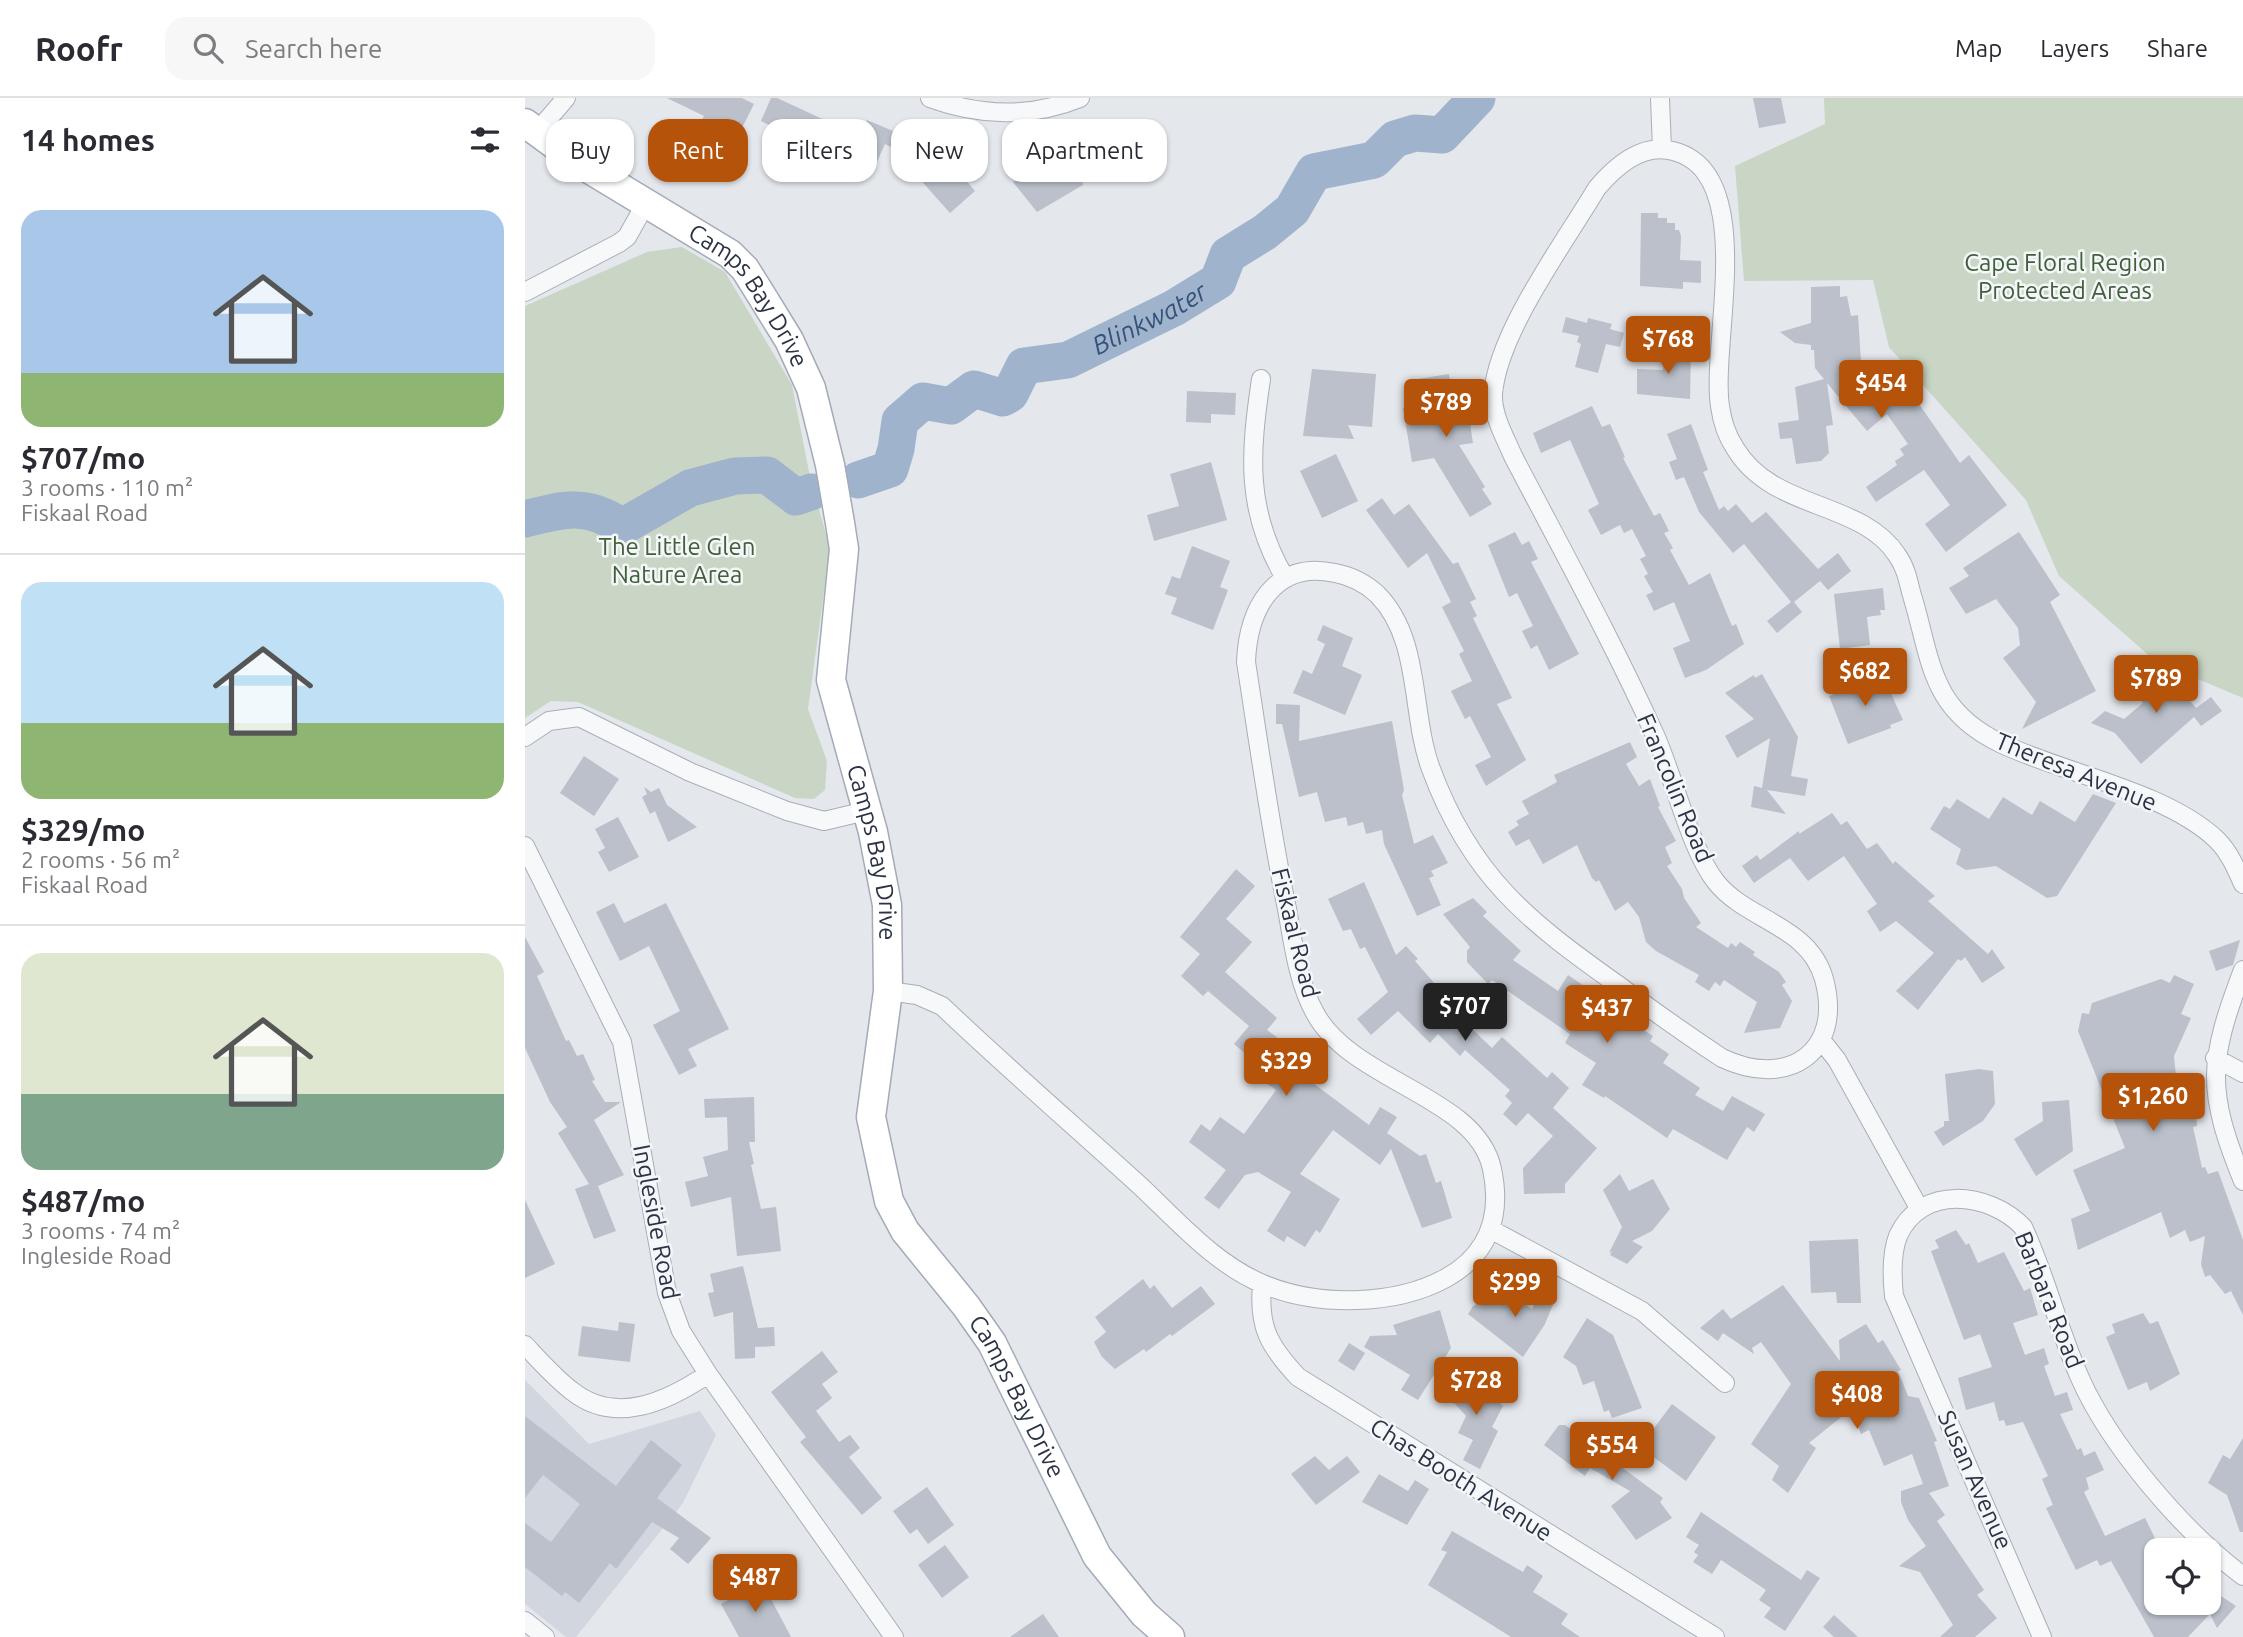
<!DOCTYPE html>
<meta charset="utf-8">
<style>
:root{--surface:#fff;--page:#f7f7f7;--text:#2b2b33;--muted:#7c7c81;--line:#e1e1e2;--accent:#b45309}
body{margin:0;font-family:Ubuntu,sans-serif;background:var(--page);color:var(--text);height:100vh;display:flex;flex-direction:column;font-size:26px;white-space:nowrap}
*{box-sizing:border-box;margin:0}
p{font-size:23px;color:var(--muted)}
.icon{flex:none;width:38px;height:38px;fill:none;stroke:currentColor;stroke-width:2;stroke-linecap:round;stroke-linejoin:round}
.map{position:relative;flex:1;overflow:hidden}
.side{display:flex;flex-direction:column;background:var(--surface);width:525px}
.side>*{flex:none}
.banner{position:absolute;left:21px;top:21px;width:665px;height:63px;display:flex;gap:14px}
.controls{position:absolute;left:1619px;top:1440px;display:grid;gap:14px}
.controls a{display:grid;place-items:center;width:77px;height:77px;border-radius:14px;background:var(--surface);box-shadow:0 2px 5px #0004;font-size:35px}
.price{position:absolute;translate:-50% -60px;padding:0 16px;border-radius:7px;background:var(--accent);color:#fff;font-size:23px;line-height:46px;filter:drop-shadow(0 2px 4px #0008)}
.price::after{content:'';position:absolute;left:50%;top:42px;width:21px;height:16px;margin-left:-10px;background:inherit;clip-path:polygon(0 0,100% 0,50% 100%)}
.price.on{background:#222;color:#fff}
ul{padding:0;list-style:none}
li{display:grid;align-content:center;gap:14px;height:371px;padding:0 21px}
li+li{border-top:2px solid var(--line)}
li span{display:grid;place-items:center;height:217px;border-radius:21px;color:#555}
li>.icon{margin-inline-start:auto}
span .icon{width:126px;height:126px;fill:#fffc;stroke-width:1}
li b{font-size:30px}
h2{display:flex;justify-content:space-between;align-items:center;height:84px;padding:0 21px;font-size:30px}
.pill{padding:0 24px;border-radius:21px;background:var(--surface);box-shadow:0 2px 5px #0004;font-size:24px;line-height:63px}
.pill.on{background:var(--accent);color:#fff}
header{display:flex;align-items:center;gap:42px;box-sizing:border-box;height:98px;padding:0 35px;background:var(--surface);border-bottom:2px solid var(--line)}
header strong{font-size:33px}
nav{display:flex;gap:38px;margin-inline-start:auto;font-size:24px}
.search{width:490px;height:63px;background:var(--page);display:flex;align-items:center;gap:18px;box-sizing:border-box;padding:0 24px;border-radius:21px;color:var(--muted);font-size:26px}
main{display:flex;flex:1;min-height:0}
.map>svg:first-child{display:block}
.built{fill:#d2d6de}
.green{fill:#c9d6c5}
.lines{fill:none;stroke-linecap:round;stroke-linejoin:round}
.river{stroke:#9fb4cc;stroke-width:37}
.building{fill:#bbc0ca}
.street-casing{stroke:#a9aeb7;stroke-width:20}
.primary-casing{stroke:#a3abb8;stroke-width:31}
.street{stroke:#f7f8fa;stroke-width:18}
.primary{stroke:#fff;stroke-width:28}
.labels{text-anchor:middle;stroke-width:5;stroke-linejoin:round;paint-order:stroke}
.park-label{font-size:24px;fill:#3f6138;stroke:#f4f6f9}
.street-label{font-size:24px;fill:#2b3445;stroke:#f4f6f9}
.water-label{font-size:26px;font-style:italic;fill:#34527a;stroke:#f4f6f9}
</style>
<header>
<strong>Roofr</strong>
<div class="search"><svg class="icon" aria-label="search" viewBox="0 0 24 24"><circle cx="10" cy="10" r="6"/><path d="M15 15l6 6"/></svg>Search here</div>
<nav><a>Map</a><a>Layers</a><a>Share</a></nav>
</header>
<main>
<section class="side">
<h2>14 homes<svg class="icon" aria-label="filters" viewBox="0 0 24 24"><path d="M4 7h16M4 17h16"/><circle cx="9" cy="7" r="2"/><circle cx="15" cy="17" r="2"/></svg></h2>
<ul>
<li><span style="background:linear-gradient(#a9c7e8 75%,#8fb573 0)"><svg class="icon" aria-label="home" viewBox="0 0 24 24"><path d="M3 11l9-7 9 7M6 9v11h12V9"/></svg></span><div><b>$707/mo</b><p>3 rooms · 110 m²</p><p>Fiskaal Road</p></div></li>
<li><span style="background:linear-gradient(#bfe0f5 65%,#8fb573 0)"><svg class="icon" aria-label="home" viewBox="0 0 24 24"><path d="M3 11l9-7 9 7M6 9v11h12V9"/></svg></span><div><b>$329/mo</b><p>2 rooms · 56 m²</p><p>Fiskaal Road</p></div></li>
<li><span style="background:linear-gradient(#dfe7d0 65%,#7fa58c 0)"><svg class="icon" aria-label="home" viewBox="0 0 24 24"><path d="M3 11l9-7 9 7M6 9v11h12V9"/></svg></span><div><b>$487/mo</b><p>3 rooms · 74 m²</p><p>Ingleside Road</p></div></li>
</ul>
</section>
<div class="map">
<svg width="1718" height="1539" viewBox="0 0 1718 1539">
<rect width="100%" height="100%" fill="#e4e7ec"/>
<path class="built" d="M0,1282L64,1346L175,1313L191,1337L158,1405L51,1539H41L0,1506Z"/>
<path class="green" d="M1299,0H1718V600L1630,563L1534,478L1501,402L1364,249L1348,182L1219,183L1210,68L1300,26Z
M157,149L200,174L267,287L286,384L305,450L283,611L302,663L300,692L289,701L270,700L53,604L26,603L0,620V208L122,154Z"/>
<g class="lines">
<g class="river">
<path id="s1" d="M333,382L365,371L371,351L375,323L398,303L426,308L449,291L478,300L485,296L499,268L543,262L649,210L693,183L703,157L740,134L767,112L789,74L849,62L870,41L890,35L917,37L952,0"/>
<path d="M0,421C38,411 63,404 97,429L165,390L210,378L242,377L271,399L286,394"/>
</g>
</g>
<path class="building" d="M142,0H217L229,6L208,48L173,30L179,18Z
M246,0H252L317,30L321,21L340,29L342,22L375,36L368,50L360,46L351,66L309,49L312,42L280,33L270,53L254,46L259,35L236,23Z
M1228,0H1256L1261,25L1234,30Z
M549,38L558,87L512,114L488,84Z
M419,56L450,93L425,115L393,79Z
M1116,115H1133V120H1142V125H1150V132H1154L1156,138L1155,162L1176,163V185L1158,184V191L1115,188Z
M1315,188V199L1322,198L1326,218L1333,217L1336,264L1363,263L1384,285L1385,293L1435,365L1444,357L1482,407L1421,454L1400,426L1425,407L1399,372L1351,404L1341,389L1372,367L1370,363L1379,357L1375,351L1383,346L1362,316L1342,333L1302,285L1308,327L1301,328L1304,355L1296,363L1271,366L1267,340L1255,341L1253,325L1274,322L1270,289L1299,281L1290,270L1289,252H1286V247L1270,245L1255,234L1286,225V189Z
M1041,219L1062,225L1063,220L1087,226L1085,231L1099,235L1095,249L1081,246L1073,275L1050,269L1056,246L1052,244L1054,238L1037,234Z
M1144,248L1166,249L1165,301L1112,296V271L1138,272L1139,257H1143Z
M787,271L851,276L847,329L823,327L829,341L778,338Z
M924,276L927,296L940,293L948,345L934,347L960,389L957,391L967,406L945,419L909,360L887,364L878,310L897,307L893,281Z
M662,293L711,295L710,317L686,316V325L661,324Z
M1067,308L1077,329L1085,326L1100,359L1098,360L1129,418L1135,415L1144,433L1139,435L1148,450L1145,452L1164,487L1185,475L1207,528L1211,526L1219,546L1181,572L1160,580L1148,550L1165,543L1149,504L1129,513L1121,497L1128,494L1119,478L1123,476L1115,461L1121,458L1107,431L1099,435L1095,427L1076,437L1063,412L1074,406L1045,342L1016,355L1008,335Z
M1166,326L1183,372L1178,374L1194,412L1199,408L1203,413L1211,406L1227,425L1241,414L1293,471L1313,455L1326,473L1303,492L1295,483L1269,504L1277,514L1252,535L1242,523L1266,504L1219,446L1208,455L1174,414L1159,379L1151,382L1144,364L1152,361L1142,336Z
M811,356L833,403L797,420L775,373Z
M686,364L702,422L629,443L622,417L654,408L645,376Z
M857,400L869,417L884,406L928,466L933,464L951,501L945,504L952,518L948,520L987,600L972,606L1001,662L961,688L950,667L966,659L945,618L940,621L926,593L947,583L934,556L939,553L917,509L926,504L902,455L883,470L841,412Z
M990,434L997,447L1004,443L1013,461L1006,464L1054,556L1024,572L1012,547L1006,551L997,533L1008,528L992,495L984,499L963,447Z
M1494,434L1535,497L1525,504L1571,593L1497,631L1511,604L1478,560L1495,547L1493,530L1471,501L1441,516L1424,490L1444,478L1438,470Z
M667,448L705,463L695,489L703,492L688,532L646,516L652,500L640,496L647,478L655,481Z
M1358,490L1360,512H1355L1356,517L1342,519L1345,547L1315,551L1309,496Z
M798,527L828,540L817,568L837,577L820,617L768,595L778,572L787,576L800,546L792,542Z
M1632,569L1652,574L1645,579L1671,610L1686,599L1697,613L1676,628L1669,619L1616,666L1590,635L1566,625L1580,613L1599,621L1618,605L1607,591Z
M1342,572L1348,587L1357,583L1360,590L1363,589L1378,622L1365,627L1366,630L1323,646L1304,598L1312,595L1311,591L1328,584L1326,578Z
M1237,576L1273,639L1266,678L1283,681L1280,698L1242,692L1261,716L1226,709L1229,688L1237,690L1245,640L1212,660L1200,638L1229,621L1200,595L1229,577L1230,580Z
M751,606L775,607L774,643L867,623L879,692L877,697L889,746L908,737L923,765L906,773L909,778L904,780L916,807L892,818L859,746L857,732L841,736L838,724L823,728L821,719L800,724L792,694L774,699L757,626H751Z
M1105,644L1112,659L1101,666L1114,688L1125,681L1135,708L1133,709L1151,743L1140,749L1147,765L1142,768L1157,791L1159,800L1176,825L1171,829L1203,850L1206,845L1211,849L1215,844L1230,854L1228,857L1254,874L1261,884L1257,887L1267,903L1255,930L1219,935L1232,904L1199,882L1195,888L1190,884L1184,893L1170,884L1174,877L1131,853L1121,844L1114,819L1103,804L1090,813L1074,782L1071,784L1067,780L1052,747L1018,766L1004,741L991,748L983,734L994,727L991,723L1004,716L997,703L1032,684L1029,677Z
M59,658L94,681L69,718L35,695Z
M119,689L126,694L134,690L142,707L172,729L143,744L130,713L125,716L117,699L122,696Z
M1568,696L1591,705L1532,798L1522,800L1471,768L1441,772L1431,766L1436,751L1405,731L1419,708L1425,711L1432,701L1464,721L1478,699L1507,717L1515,703L1550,724Z
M1307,715L1316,727L1322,723L1342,751L1352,745L1368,766L1370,763L1410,798L1403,803L1463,856L1467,851L1480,870L1457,885L1440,859L1436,863L1433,861L1393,912L1371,893L1409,855L1371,823L1355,834L1342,813L1352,806L1319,758L1283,783L1265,760L1229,785L1217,768L1232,757L1235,762L1274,733V736Z
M93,719L114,759L84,774L73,754L80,750L70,731Z
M711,771L730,788L701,821L727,844L700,874L752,920L742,932L773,955L764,967L844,1027L855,1009L872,1019L862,1035L895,1058L901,1056L911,1085L916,1083L927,1120L897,1130L866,1051L855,1067L808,1032L775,1076L815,1101L795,1135L791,1132L780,1149L762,1138L759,1144L742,1133L766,1094L733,1074L720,1077L694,1111L679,1100L701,1072L664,1044L676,1026L685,1033L695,1019L719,1036L751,992L721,971L727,961L709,946L724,928L683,893L678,898L656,878L675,856L655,839Z
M839,784L871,857L881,848L893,861L890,863L917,894L918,892L949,921L943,927L967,950L977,939L1022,980L1027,974L1044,990L1028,1010L1072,1050L1040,1086V1095L999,1096L998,1070L1028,1038L1003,1015L991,1028L978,1016L987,1005L980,998L985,992L940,952L935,958L913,936L905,945L873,913L846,937L832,921L863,894L840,849L835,851L826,831L818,833L803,801Z
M948,800L962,814L958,818L996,853L988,862L1033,893L1043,877L1065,892L1059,902L1089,922L1094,916L1128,938L1125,943L1144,956L1138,965L1175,990L1170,997L1198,1013L1207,998L1240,1016L1229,1034L1222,1029L1202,1062L1148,1031L1142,1040L1080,998L1079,1000L1057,987L1071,965L1040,945L1045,936L967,882L963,886L942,864V853L945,849L918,816Z
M89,805L99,825L141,805L204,931L163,951L172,968L154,977L128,927L155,913L124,848L95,863L71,814Z
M0,839L19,874L12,878L41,943L44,942L52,958L58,956L70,982L67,983L80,1004H96L69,1022L99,1077L73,1088L91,1133L69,1141L50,1091L64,1086L33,1035L42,1029L25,1004L0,950Z
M1715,842L1708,867L1691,873L1684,853Z
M1649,877L1669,886L1656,916L1666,920L1649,958L1653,1000L1669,999L1672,1028L1668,1029L1677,1070L1680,1069L1683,1076L1693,1073L1718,1142V1217L1706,1193L1700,1196L1685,1177L1680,1179L1676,1166L1680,1138L1665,1144L1660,1132L1645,1140L1636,1114L1553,1152L1546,1121L1565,1113L1548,1072L1600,1050L1553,933L1557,915L1564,916L1567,905L1636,881L1645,885Z
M1454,971L1468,973L1470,1006L1458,1023L1418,1048L1409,1034L1419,1028V1023H1424L1420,976Z
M229,999L230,1044H224L229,1066L226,1067L236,1111L251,1109L256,1153L212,1158L206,1099L166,1109L160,1084L183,1078L178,1059L203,1052L202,1019L180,1020L179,1001Z
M1544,1002L1548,1053L1511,1078L1489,1041L1518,1023L1517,1004Z
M1095,1076L1104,1093L1128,1081L1145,1111L1127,1133L1107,1143L1118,1149L1102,1166L1085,1157L1087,1153L1084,1155L1097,1129L1078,1092Z
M0,1102L30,1166L0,1180Z
M1431,1132L1441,1147L1444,1145L1453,1165L1479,1154L1499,1193L1505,1190L1513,1217L1488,1225L1500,1257L1519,1250L1524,1266L1519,1268L1530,1298L1542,1294L1548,1312L1535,1316L1552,1352L1556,1350L1559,1358L1570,1353L1579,1372L1561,1380L1564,1391L1559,1394L1580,1438L1620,1420L1636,1452H1631V1505H1680L1684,1510V1490L1711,1508L1692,1530L1685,1516L1663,1539H1629L1586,1463L1575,1468L1572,1462L1551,1472L1521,1410L1528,1407L1517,1381L1523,1378L1498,1324L1481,1328L1479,1322L1474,1323L1469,1304L1441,1312L1433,1280L1467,1269L1455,1236L1439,1242L1406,1153L1414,1150L1410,1142Z
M1333,1141L1336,1205H1312L1311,1194L1286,1195L1284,1143Z
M218,1168L233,1230L249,1229L250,1248L230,1249V1260L210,1261L208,1214L189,1219L183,1195L189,1194L185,1176Z
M618,1181L625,1191L629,1187L647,1210L676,1188L690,1206L647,1238L645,1236L621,1254L619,1251L590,1271L577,1259L569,1244L581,1234L570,1219Z
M1258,1187L1315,1263L1314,1242L1341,1226L1353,1245L1358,1242L1376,1272L1373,1273L1383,1298L1394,1300L1412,1343L1409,1344L1424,1388L1404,1395L1420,1417L1412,1423L1459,1492L1452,1497L1472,1520L1450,1539H1415L1428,1527L1395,1474L1374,1468L1401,1448L1383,1422L1376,1404V1393L1398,1386L1387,1356L1359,1368L1344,1332L1336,1336L1326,1311L1284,1345L1291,1350L1263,1395L1247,1382L1254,1368L1226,1346L1266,1286L1236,1244L1227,1250L1229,1256L1198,1235L1193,1243L1175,1230L1198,1211L1206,1221Z
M1016,1190L1032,1197L1020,1226L998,1259L943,1216L948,1208L962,1200L967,1204L976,1194L980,1197L982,1194L1007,1211Z
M915,1212L926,1250L893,1302L876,1292L885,1277L839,1249L845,1238L872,1237L868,1227Z
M1618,1215L1625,1226L1633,1223L1655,1276L1625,1293L1622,1284L1603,1292L1581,1239L1590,1235L1587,1226Z
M1062,1220L1088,1237L1117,1310L1087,1320L1084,1312L1079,1314L1069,1283L1058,1287L1051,1268L1038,1259Z
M94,1224L110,1226L105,1264L53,1258L57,1228L93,1233Z
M824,1245L840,1255L829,1273L813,1263Z
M297,1253L313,1274L297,1286L307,1300L291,1313L314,1344L325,1337L335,1350L324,1359L357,1400L337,1417L275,1344L281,1339L246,1294Z
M944,1274L978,1308L967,1329L973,1333L955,1371L938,1362L948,1342L933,1335L941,1318L930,1306L917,1301Z
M1147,1306L1191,1339L1161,1383L1115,1349Z
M0,1318L91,1388L126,1342L157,1367L132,1400L186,1440L163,1466L145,1451L154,1440L127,1424L91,1471L85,1465L54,1505L40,1494L37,1498L0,1469V1425L26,1444L55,1406L18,1377L0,1400Z
M1034,1327H1040L1138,1400L1135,1404L1147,1420L1111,1442L1086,1408L1105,1393L1065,1370L1060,1378L1019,1347Z
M1718,1340V1434H1715L1702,1397L1683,1385L1698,1357L1705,1361Z
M790,1358L804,1372L822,1358L835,1374L791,1407L766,1376Z
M854,1376L883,1393L890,1382L904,1391L882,1427L837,1404Z
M402,1389L429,1427L403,1446L392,1431L385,1436L368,1413Z
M1176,1414L1276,1482L1282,1472L1295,1480L1260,1533L1239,1519L1246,1510L1234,1502L1241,1492L1196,1462L1187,1476L1168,1464L1173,1457L1169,1454L1174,1447L1161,1439Z
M927,1433L998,1474L1002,1467L1018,1478L1008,1494L1043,1516L1036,1526L1055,1539H986L903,1487L922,1454L916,1452Z
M420,1447L444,1479L417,1500L393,1467Z
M237,1484L266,1539H214L196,1506Z
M518,1516L534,1539H485Z
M1309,1517L1333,1539H1309L1298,1529Z"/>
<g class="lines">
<defs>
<path id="street" d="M405,0C454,18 506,20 555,0
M1135,0L1137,51
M11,35L41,0
M0,194L94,145L102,139L121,105
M736,281C725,356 720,412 760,480
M0,639L24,623L54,619L165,674L262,713L299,723L341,713
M0,748L97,944L142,1195L156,1233L183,1276L369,1539
M1718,872C1683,964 1681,992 1718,1083
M363,893L392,897L417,908C480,968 547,1026 612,1085C650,1120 689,1166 738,1186C792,1209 870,1208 921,1180C964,1156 977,1118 967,1071C952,998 827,984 790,915C773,885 768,844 762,811C745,729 734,647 721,564C723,512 749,461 810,475C826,478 840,485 852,496C897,541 885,615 906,671C946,779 1003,823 1093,887C1127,912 1162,937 1197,960C1262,991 1319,955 1299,881C1284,827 1222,823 1191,784C1165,751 1149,679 1130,637C1087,542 1036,450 988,358C980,339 967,317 968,296C973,234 1040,144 1072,90C1089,70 1115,47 1143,52C1236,68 1185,244 1195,308C1197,323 1202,338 1210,350C1247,413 1336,402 1372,457C1380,468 1383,481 1386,494C1407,561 1403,611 1477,646C1541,676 1642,694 1692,742C1704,754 1711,770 1718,786
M1297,943L1312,962L1394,1110
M1690,960L1718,975
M967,1132L1117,1213L1200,1285
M737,1186C733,1229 744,1248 773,1279L1190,1539
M0,1247C15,1263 30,1280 47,1293C91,1328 143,1303 183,1276
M0,1523L20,1539
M1517,1539L1369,1198C1367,1179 1366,1156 1373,1138C1396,1086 1464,1094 1498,1129C1521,1178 1533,1231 1555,1280C1585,1348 1658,1433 1718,1478"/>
<g id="primary">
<path id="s2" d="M0,25L56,66L205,156L220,171L235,195L264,242L286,290L305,367L315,425L319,451L306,582L348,734L362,807L363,893L346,1019L364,1103L380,1133L441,1208L467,1245L572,1458L619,1516L645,1539"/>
</g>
</defs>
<use href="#street" class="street-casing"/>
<use href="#primary" class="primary-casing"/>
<use href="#street" class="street"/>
<use href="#primary" class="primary"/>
</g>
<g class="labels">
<g class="park-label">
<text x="1540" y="173">Cape Floral Region<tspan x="1540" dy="28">Protected Areas</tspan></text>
<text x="152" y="457">The Little Glen<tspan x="152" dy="28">Nature Area</tspan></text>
</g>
<g class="street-label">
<text dy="8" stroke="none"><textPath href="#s2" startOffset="287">Camps Bay Drive</textPath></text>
<text transform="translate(1551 674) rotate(22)" y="8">Theresa Avenue</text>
<text transform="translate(1150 690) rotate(67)" y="8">Francolin Road</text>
<text dy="8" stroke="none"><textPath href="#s2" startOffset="875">Camps Bay Drive</textPath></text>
<text transform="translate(770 835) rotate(76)" y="8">Fiskaal Road</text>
<text transform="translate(131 1124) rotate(79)" y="8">Ingleside Road</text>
<text transform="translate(1524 1202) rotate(68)" y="8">Barbara Road</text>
<text dy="8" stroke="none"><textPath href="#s2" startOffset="1463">Camps Bay Drive</textPath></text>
<text transform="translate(936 1382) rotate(32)" y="8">Chas Booth Avenue</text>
<text transform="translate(1450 1382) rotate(66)" y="8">Susan Avenue</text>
</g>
<g class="water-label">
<text dy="9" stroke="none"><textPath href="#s1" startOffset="376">Blinkwater</textPath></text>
</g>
</g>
</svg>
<div class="controls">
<a><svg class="icon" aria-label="locate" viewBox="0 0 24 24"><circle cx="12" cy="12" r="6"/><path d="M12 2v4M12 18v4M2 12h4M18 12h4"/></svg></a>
</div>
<b class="price" style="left:1143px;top:278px">$768</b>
<b class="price" style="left:1356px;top:322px">$454</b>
<b class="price" style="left:921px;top:341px">$789</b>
<b class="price" style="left:1340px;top:610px">$682</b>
<b class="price" style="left:1631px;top:617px">$789</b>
<b class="price on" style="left:940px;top:945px">$707</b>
<b class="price" style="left:1082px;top:947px">$437</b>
<b class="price" style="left:761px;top:1000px">$329</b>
<b class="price" style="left:1628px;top:1035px">$1,260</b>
<b class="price" style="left:990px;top:1221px">$299</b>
<b class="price" style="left:951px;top:1319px">$728</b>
<b class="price" style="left:1332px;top:1333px">$408</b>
<b class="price" style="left:1087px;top:1384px">$554</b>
<b class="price" style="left:230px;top:1516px">$487</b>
<div class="banner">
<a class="pill">Buy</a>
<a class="pill on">Rent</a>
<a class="pill">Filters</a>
<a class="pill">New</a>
<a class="pill">Apartment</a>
</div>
</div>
</main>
